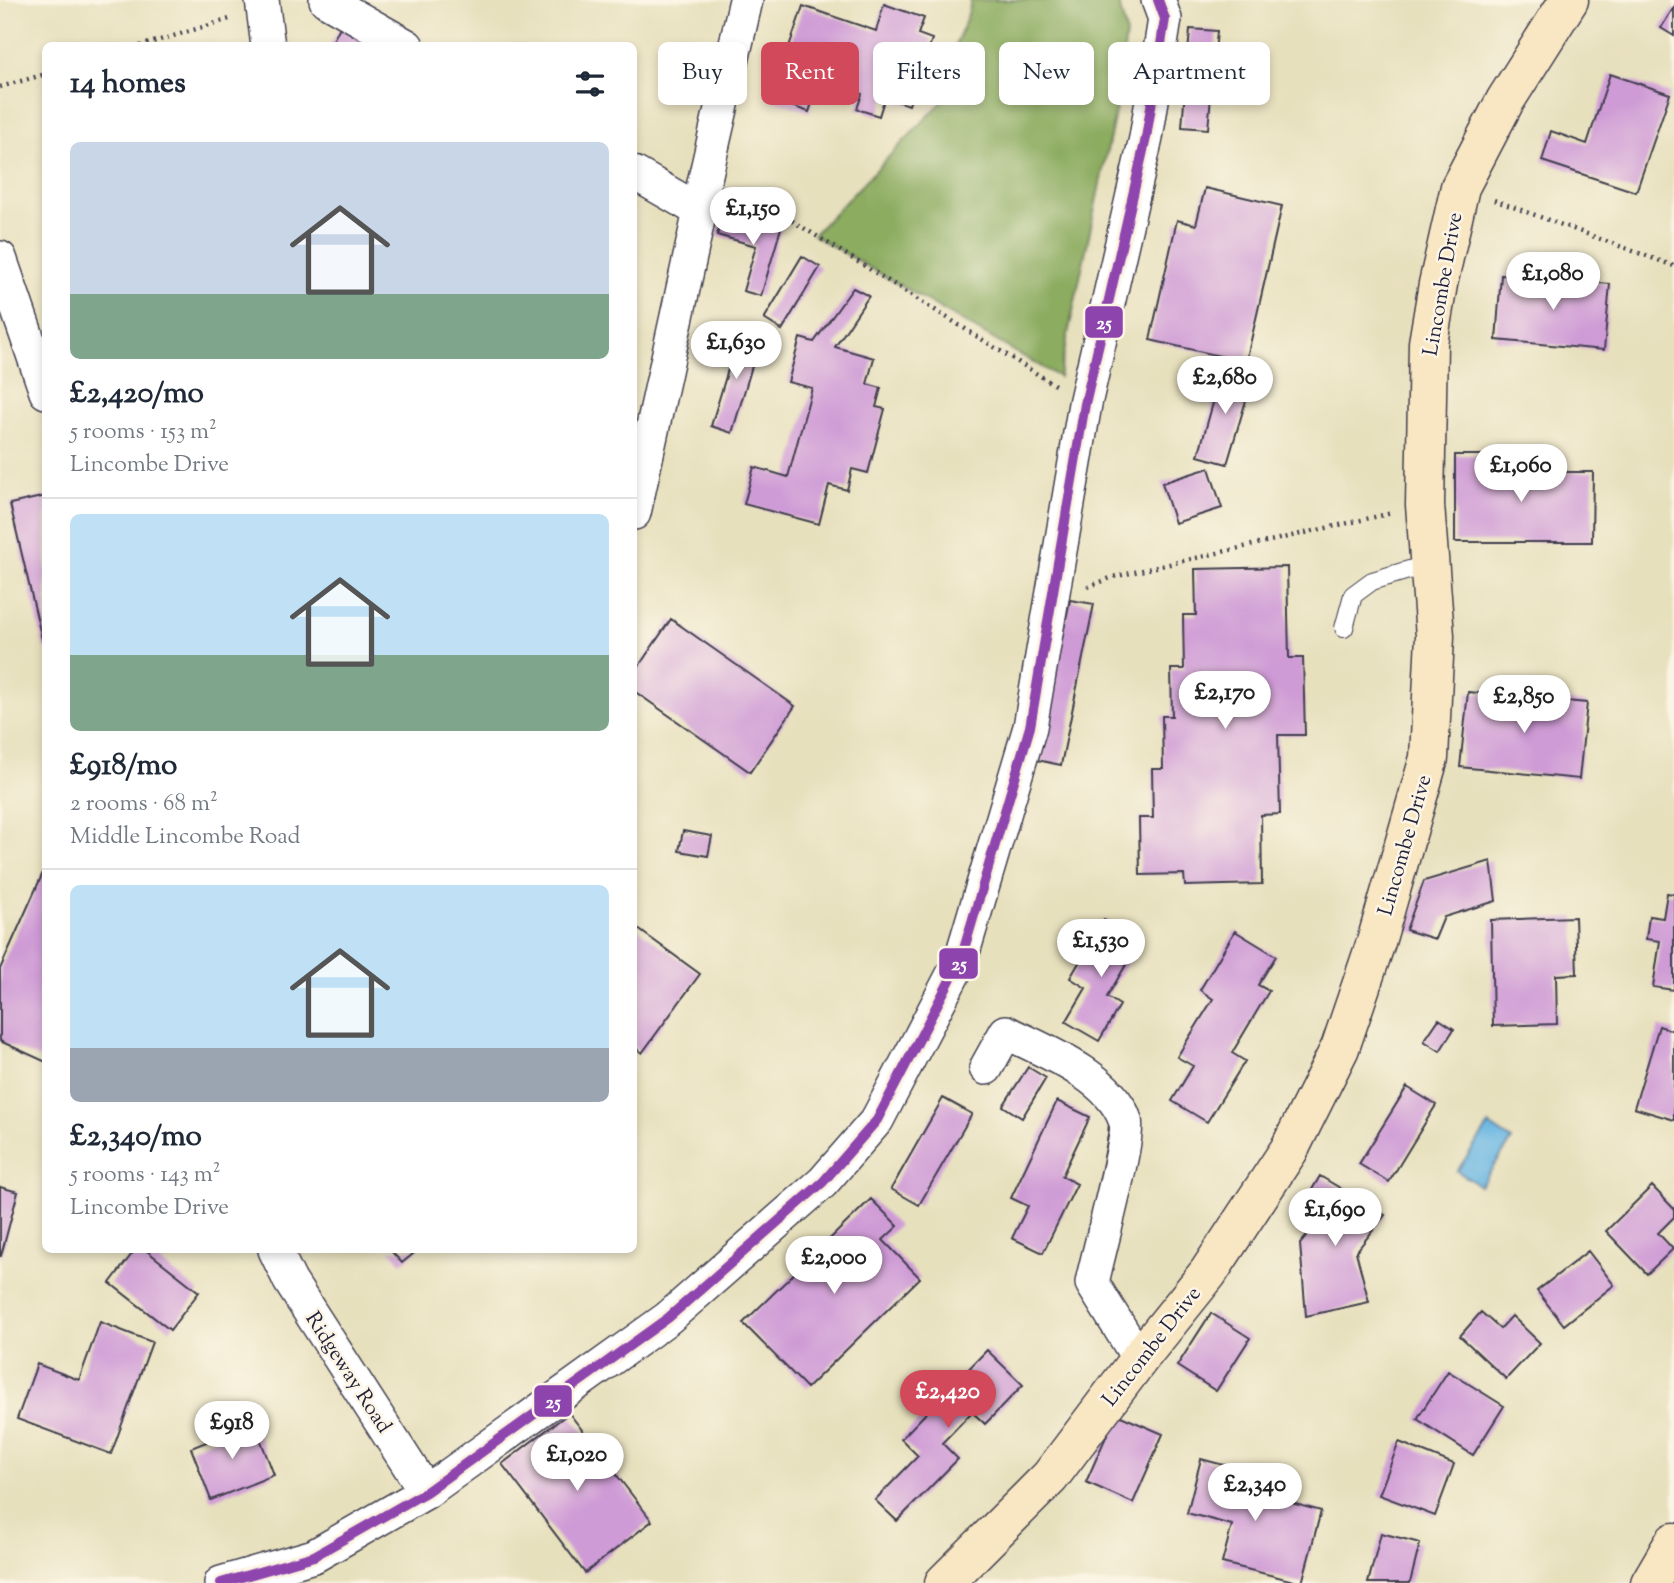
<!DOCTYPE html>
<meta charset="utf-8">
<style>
:root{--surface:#fff;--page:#f2f2f3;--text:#1f2937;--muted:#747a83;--line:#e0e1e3;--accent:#d1495b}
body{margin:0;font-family:"Sorts Mill Goudy",serif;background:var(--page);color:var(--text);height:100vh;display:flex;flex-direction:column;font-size:26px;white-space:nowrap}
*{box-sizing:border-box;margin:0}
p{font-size:23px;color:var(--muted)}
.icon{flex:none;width:38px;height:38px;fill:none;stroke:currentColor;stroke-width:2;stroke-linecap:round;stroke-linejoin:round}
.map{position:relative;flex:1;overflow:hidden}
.drawer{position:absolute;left:42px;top:42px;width:595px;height:1211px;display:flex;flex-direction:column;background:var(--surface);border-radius:10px;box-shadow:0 4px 10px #0003}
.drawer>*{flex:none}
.guide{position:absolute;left:658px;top:42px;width:665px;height:63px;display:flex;gap:14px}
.price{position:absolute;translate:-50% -60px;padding:0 16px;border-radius:24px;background:#fff;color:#222;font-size:23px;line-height:46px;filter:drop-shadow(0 2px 4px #0008)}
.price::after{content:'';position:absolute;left:50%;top:42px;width:21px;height:16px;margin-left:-10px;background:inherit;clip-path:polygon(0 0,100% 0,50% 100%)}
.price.selected{background:var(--accent);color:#fff}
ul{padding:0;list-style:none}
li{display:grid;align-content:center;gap:14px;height:371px;padding:0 28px}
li+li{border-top:2px solid var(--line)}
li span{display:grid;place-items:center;height:217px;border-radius:10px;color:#555}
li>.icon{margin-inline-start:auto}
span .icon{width:126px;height:126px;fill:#fffc;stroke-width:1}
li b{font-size:30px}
h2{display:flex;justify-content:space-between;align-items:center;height:84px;padding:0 28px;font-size:30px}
.tag{padding:0 24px;border-radius:10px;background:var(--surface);box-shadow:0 4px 10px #0003;font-size:24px;line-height:63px}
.tag.selected{background:var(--accent);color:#fff}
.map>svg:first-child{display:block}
.forest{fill:#8cac60;stroke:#57674e;stroke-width:2}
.water{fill:#68b6e2;stroke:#456c8e;stroke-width:2}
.building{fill:#cf9bd6}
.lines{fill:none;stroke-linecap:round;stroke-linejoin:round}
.lane-casing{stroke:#403e4e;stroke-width:20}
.street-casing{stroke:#403e4e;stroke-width:36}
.secondary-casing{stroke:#403e4e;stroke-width:41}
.path{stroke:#403e4e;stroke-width:4.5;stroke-dasharray:2 5;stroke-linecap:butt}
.lane{stroke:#fff;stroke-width:18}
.street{stroke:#fff;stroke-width:33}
.secondary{stroke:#f9e7c3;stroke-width:38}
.bus-1-casing{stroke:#fcf5e5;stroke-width:16}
.bus-1{stroke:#8e44ad;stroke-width:10}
.labels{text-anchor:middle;stroke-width:5;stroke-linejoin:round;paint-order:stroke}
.street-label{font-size:21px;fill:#22223b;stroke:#fcf5e5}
.line-badge{stroke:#fcf5e5;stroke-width:2.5}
.badge-label{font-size:19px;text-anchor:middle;font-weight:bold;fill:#fff}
</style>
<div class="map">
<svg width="1674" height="1583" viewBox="0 0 1674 1583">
<rect width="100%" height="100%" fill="#fcf5e5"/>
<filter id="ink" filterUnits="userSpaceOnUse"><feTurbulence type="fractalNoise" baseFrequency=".0143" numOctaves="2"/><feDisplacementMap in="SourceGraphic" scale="14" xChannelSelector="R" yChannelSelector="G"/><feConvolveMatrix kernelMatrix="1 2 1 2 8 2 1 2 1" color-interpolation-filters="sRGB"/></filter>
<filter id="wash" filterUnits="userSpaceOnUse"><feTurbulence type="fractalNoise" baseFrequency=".00686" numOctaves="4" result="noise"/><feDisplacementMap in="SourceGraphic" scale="28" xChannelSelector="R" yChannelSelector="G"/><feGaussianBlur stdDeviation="1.57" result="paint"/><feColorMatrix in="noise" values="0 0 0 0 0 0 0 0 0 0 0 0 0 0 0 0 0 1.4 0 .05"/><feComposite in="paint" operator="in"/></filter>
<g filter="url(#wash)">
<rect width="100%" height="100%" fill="#e7e0bd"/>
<path class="forest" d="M971,0H1118L1126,32L1119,94L1059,377L813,235L941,103C949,89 947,74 951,59C956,39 969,21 971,0Z"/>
<path class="water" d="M1489,1125L1512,1140L1480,1186L1457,1171Z"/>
<g id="blocks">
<path class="building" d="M884,4L924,18L918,34L932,39L909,105L885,97L879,116L857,109L862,94L820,79L809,112L771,99L803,6L876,31Z
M1674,7V36L1661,28Z
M341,25L381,46H330Z
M1190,29L1217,31L1208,129L1182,127Z
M1610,74L1670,94L1636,192L1542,161L1551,131L1587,144Z
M1205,188L1282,206L1246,362L1150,340L1177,220L1196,225Z
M724,212L781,228L761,296L743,291L756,246L717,235Z
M802,256L820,267L782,330L764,319Z
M1501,275L1610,284L1604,350L1496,340Z
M853,288L869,296L835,347L874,358L867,384L881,388L876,407L885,409L868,473L852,469L847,490L829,485L819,524L744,504L754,467L788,477L812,388L788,382L800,338L814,342Z
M740,330L761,336L732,433L711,426Z
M1223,368L1253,377L1227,464L1198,456Z
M1455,455H1490V472H1593L1592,542H1455Z
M1209,468L1222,508L1175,523L1162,483Z
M46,496V648H44L10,504Z
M1287,567L1289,658H1303L1305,735H1278L1280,814L1261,815L1262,884L1185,886L1184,874L1140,875L1139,818H1153L1152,769H1163L1162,716H1172L1171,669H1184L1183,615H1196L1195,569Z
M1070,600L1094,604L1061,765L1037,760Z
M671,619L795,706L750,772L634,691V673Z
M1468,692L1587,703L1579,779L1460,767Z
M683,831L712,836L708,856L679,851Z
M1491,861L1496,901L1444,917L1435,939L1406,930L1424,881Z
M46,866V1062L0,1041V969Z
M1667,893L1674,894V990L1653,987L1660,941L1646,939L1649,916L1663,918Z
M1575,917L1577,974L1556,975L1557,1024L1493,1026L1491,920Z
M1104,920L1140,941L1107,997L1120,1005L1099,1041L1066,1022L1086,988L1070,978Z
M634,926L700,974L642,1053L634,1047Z
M1235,931L1276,956L1258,985L1269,991L1232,1053L1245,1061L1207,1122L1172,1101L1193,1066L1177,1057L1213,999L1200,990Z
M1439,1019L1454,1029L1440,1051L1424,1041Z
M1659,1026L1674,1031V1120L1634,1108Z
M1028,1067L1046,1078L1022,1118L1003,1106Z
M1407,1087L1436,1105L1389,1182L1359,1164Z
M943,1098L972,1114L919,1205L891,1189Z
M1057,1101L1090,1117L1062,1176L1077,1184L1043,1253L1012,1238L1028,1206L1011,1198Z
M1320,1176L1385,1215L1356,1252L1369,1302L1306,1316L1300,1244L1321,1219L1300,1210Z
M1652,1186L1674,1209V1217L1658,1233L1673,1249L1647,1274L1606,1231Z
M0,1187L18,1192L1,1256H0Z
M871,1199L898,1226L883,1240L920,1278L807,1388L743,1323Z
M135,1250H149L147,1251L199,1292L170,1330L110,1283Z
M390,1250H418L402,1263Z
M1588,1251L1614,1285L1564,1325L1537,1291Z
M1481,1312L1500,1329L1512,1316L1540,1343L1506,1379L1460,1336Z
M1211,1313L1250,1338L1216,1391L1177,1366Z
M100,1322L152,1342L111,1454L17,1419L37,1364L79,1380Z
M987,1350L1023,1385L985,1424L972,1412L942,1443L958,1459L897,1521L875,1500L918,1456L901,1439Z
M1448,1371L1504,1406L1473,1455L1417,1419Z
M569,1413L652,1521L585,1573L502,1464Z
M1116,1414L1163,1434L1133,1503L1086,1482Z
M254,1423L274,1475L211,1500L191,1448Z
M1399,1442L1454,1464L1435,1516L1379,1495Z
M1201,1459L1246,1471L1240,1489L1321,1511L1302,1583L1222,1563L1232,1525L1187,1513Z
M1381,1533L1420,1543L1410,1583H1368Z"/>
</g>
</g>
<g filter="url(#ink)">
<use href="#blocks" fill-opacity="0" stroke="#403e4e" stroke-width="2"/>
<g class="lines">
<defs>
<path id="lane" d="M1344,628L1353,595L1372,581L1429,564"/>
<path id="street" d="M262,0L268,46
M326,0L407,46
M634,173L700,211
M0,258L46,392
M634,513L700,211L704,183L746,0
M986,1068L1006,1032C1044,1051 1110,1076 1125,1120C1131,1134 1097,1258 1092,1283L1139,1359
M275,1250L290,1281L426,1492
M221,1583L314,1556L426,1492L668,1318L823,1182L877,1120L961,959L1030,727L1085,404L1146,138L1165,19L1158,0"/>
<path id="secondary" d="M944,1583L1050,1477L1139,1359L1208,1273L1289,1150L1340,1048L1376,942L1429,758L1435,636L1425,505L1428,343L1438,284L1460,187L1505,101L1569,0
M1650,1583L1674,1542"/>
</defs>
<use href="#lane" class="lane-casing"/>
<use href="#street" class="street-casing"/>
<use href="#secondary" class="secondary-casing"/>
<path class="path" d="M140,46L233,18
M0,87L46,74
M734,196L791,220L1058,387
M1494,200L1674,266
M1088,587L1113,577L1392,513"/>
<use href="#lane" class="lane"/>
<use href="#street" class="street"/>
<use href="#secondary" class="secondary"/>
<defs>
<path id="bus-1" d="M221,1583L314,1556L426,1492L668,1318L823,1182L877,1120L961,959L1030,727L1085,404L1146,138L1165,19L1158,0"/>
</defs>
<use href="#bus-1" class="bus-1-casing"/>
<use href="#bus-1" class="bus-1"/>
</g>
</g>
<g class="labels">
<g class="street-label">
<text transform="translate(1442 284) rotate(-80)" y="7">Lincombe Drive</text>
<text transform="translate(1404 845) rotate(-74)" y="7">Lincombe Drive</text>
<text transform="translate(1151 1346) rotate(-52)" y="7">Lincombe Drive</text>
<text transform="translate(349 1372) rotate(57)" y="7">Ridgeway Road</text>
</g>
</g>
<g class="line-badge">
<rect x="1084" y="305" width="40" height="34" rx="7" fill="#8e44ad"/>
<rect x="938" y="947" width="41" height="33" rx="7" fill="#8e44ad"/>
<rect x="533" y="1384" width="40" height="34" rx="7" fill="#8e44ad"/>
</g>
<g class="badge-label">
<text x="1104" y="329">25</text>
<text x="959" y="970">25</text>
<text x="553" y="1408">25</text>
</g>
</svg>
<b class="price" style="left:753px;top:247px">£1,150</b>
<b class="price" style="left:1553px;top:312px">£1,080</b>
<b class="price" style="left:736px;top:381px">£1,630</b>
<b class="price" style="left:1225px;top:416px">£2,680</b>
<b class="price" style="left:1521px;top:504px">£1,060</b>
<b class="price" style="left:1225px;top:731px">£2,170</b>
<b class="price" style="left:1524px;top:735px">£2,850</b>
<b class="price" style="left:1101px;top:979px">£1,530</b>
<b class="price" style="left:1335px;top:1248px">£1,690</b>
<b class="price" style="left:834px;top:1296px">£2,000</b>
<b class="price selected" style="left:948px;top:1430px">£2,420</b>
<b class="price" style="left:232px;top:1461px">£918</b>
<b class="price" style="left:577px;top:1493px">£1,020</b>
<b class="price" style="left:1255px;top:1523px">£2,340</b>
<div class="guide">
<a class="tag">Buy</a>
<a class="tag selected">Rent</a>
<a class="tag">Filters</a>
<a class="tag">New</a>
<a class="tag">Apartment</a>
</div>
<section class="drawer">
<h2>14 homes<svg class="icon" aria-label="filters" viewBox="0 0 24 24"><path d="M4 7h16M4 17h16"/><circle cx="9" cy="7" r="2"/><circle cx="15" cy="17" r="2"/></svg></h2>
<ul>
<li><span style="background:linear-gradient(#c9d6e8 70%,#7fa58c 0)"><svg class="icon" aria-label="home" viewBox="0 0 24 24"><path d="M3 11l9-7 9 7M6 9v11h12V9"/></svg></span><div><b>£2,420/mo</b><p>5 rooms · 153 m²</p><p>Lincombe Drive</p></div></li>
<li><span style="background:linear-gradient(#bfe0f5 65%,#7fa58c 0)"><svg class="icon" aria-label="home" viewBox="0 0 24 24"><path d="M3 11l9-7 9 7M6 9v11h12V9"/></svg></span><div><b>£918/mo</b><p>2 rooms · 68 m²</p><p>Middle Lincombe Road</p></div></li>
<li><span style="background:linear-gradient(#bfe0f5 75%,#9aa5b1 0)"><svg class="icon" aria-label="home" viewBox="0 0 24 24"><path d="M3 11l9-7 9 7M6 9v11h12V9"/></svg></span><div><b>£2,340/mo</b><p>5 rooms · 143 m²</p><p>Lincombe Drive</p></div></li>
</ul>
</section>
</div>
